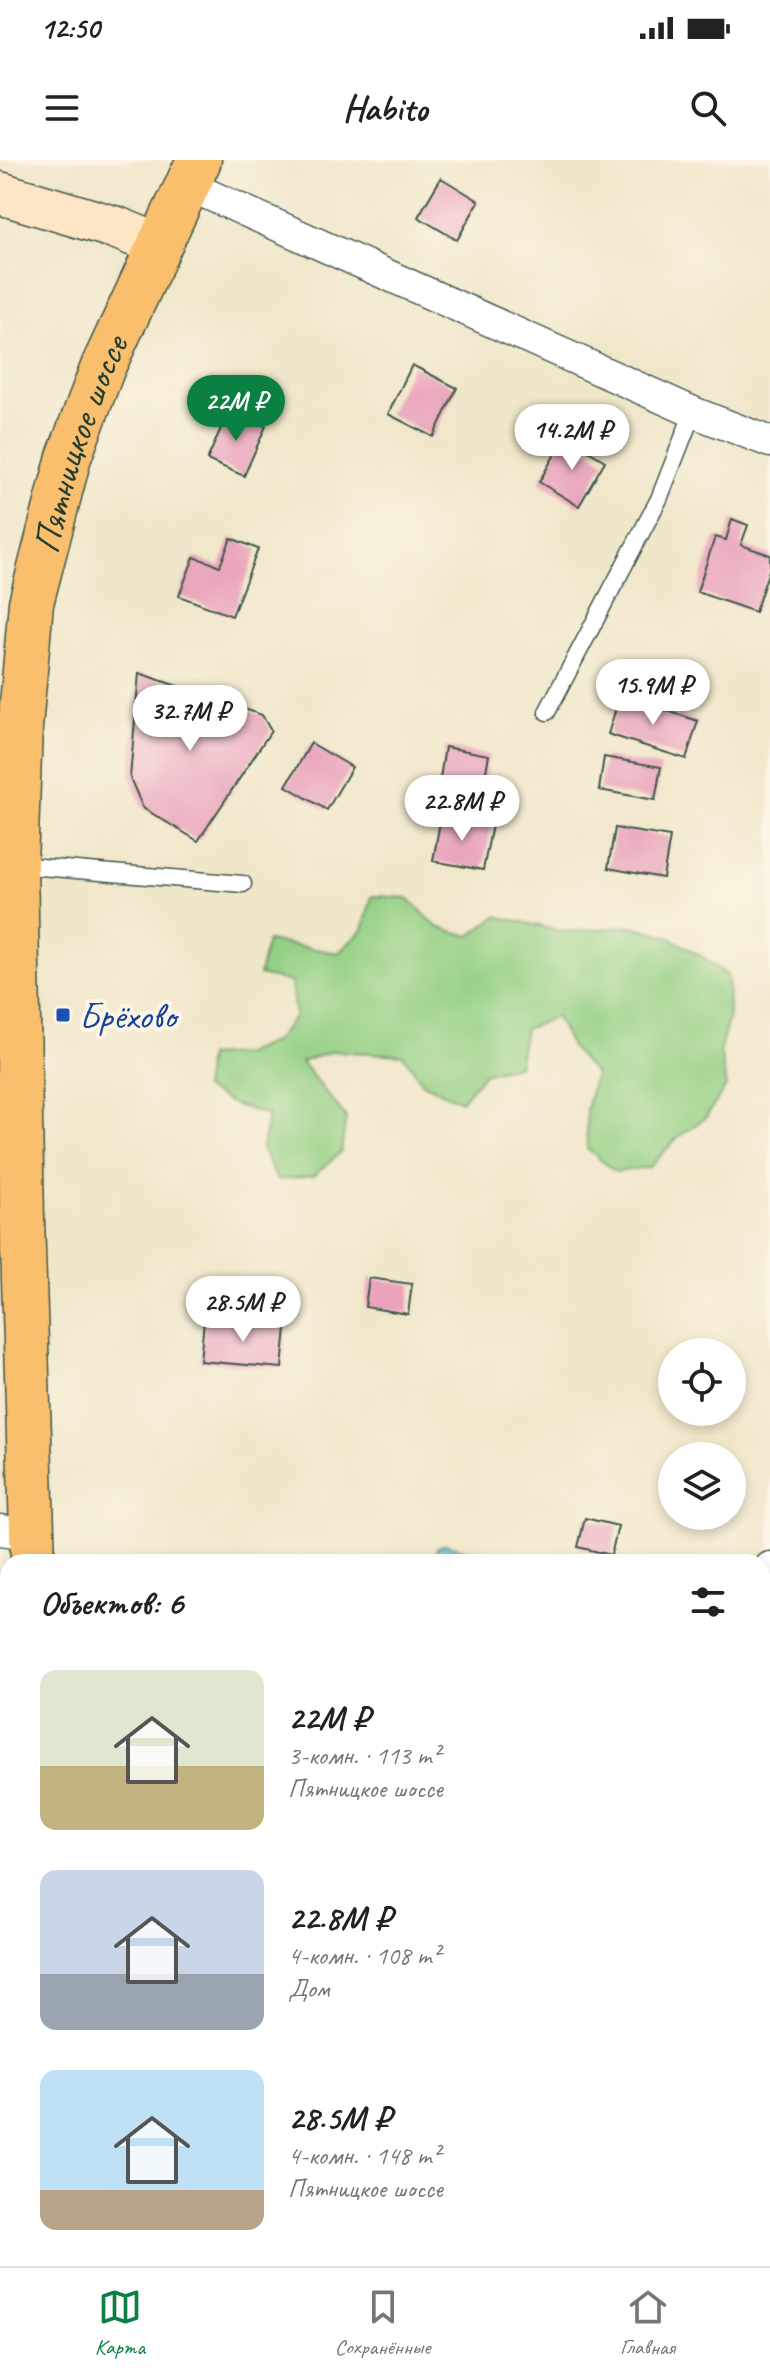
<!DOCTYPE html>
<html lang="ru">
<meta charset="utf-8">
<style>
:root{--surface:#fff;--page:#f6f6f6;--text:#222;--muted:#767676;--line:#e0e0e0;--accent:#0b8043}
body{margin:0;font-family:Caveat,sans-serif;background:var(--page);color:var(--text);height:100vh;display:flex;flex-direction:column;font-size:30px;white-space:nowrap}
*{box-sizing:border-box;margin:0}
p{font-size:26px;color:var(--muted)}
.icon{flex:none;width:44px;height:44px;fill:none;stroke:currentColor;stroke-width:2;stroke-linecap:round;stroke-linejoin:round}
.map{position:relative;flex:1;overflow:hidden}
.details{position:absolute;left:0px;top:1394px;width:770px;height:712px;display:flex;flex-direction:column;background:var(--surface);border-radius:24px 24px 0 0;box-shadow:0 4px 12px #0003}
.details>*{flex:none}
.fabs{position:absolute;left:658px;top:1178px;display:grid;gap:16px}
.fabs a{display:grid;place-items:center;width:88px;height:88px;border-radius:50%;background:var(--surface);box-shadow:0 4px 12px #0003;font-size:40px}
.price{position:absolute;translate:-50% -68px;padding:0 18px;border-radius:28px;background:#fff;color:#222;font-size:26px;line-height:52px;filter:drop-shadow(0 2px 4px #0008)}
.price::after{content:'';position:absolute;left:50%;top:48px;width:24px;height:18px;margin-left:-12px;background:inherit;clip-path:polygon(0 0,100% 0,50% 100%)}
.price.selected{background:var(--accent);color:#fff}
ul{padding:0;list-style:none}
li{display:flex;align-items:center;gap:24px;height:200px;padding:0 40px}
li span{display:grid;place-items:center;flex:none;width:224px;height:160px;border-radius:16px;color:#555}
li>.icon{margin-inline-start:auto}
span .icon{width:96px;height:96px;fill:#fffc;stroke-width:1}
li b{font-size:34px}
h2{display:flex;justify-content:space-between;align-items:center;height:96px;padding:0 40px;font-size:34px}
.status{display:flex;justify-content:space-between;align-items:center;height:56px;padding:0 40px;background:var(--surface);direction:ltr}
.status svg{height:22px;fill:currentColor}
header{display:flex;justify-content:space-between;align-items:center;height:104px;padding:0 40px;background:var(--surface);font-size:36px;font-weight:800}
.dock{display:flex;justify-content:space-around;align-items:center;height:112px;border-top:2px solid var(--line);background:var(--surface);font-size:22px;color:var(--muted)}
.dock a{display:grid;justify-items:center;gap:4px}
.dock .selected{color:var(--accent)}
.map>svg:first-child{display:block}
.green{fill:#95d085;stroke:#5a865c;stroke-width:2}
.water{fill:#57c3cf;stroke:#3b8082;stroke-width:2}
.building{fill:#e9a3bb}
.lines{fill:none;stroke-linecap:round;stroke-linejoin:round}
.service-casing{stroke:#3e564a;stroke-width:19}
.minor-casing{stroke:#3e564a;stroke-width:33}
.secondary-casing{stroke:#3e564a;stroke-width:45}
.primary-casing{stroke:#3e564a;stroke-width:47}
.service{stroke:#fff;stroke-width:16}
.minor{stroke:#fff;stroke-width:30}
.secondary{stroke:#fde5c5;stroke-width:42}
.primary{stroke:#f9bf6d;stroke-width:44}
.transit-dot{fill:#1a4fb4;stroke:#fcf5e5;stroke-width:3}
.labels{text-anchor:middle;stroke-width:8;stroke-linejoin:round;paint-order:stroke}
.street-label{font-size:38px;fill:#1f3d34;stroke:#fcf5e5}
.transit-label{font-size:38px;fill:#164399;stroke:#fcf5e5;text-anchor:start}
</style>
<div class="status"><b>12:50</b><svg viewBox="0 0 49 12"><path d="M0 12V9h3v3zM5 12V6h3v6zM10 12V3h3v9zM15 12V0h3v12zM26 1h20v11H26zM47 4h2v5h-2z"/></svg></div>
<header><svg class="icon" aria-label="menu" viewBox="0 0 24 24"><path d="M4 6h16M4 12h16M4 18h16"/></svg>Habito<svg class="icon" aria-label="search" viewBox="0 0 24 24"><circle cx="10" cy="10" r="6"/><path d="M15 15l6 6"/></svg></header>
<div class="map">
<svg width="770" height="2106" viewBox="0 0 770 2106">
<rect width="100%" height="100%" fill="#fcf5e5"/>
<filter id="ink" filterUnits="userSpaceOnUse"><feTurbulence type="fractalNoise" baseFrequency=".0125" numOctaves="2"/><feDisplacementMap in="SourceGraphic" scale="16" xChannelSelector="R" yChannelSelector="G"/><feConvolveMatrix kernelMatrix="1 2 1 2 8 2 1 2 1" color-interpolation-filters="sRGB"/></filter>
<filter id="wash" filterUnits="userSpaceOnUse"><feTurbulence type="fractalNoise" baseFrequency=".006" numOctaves="4" result="noise"/><feDisplacementMap in="SourceGraphic" scale="32" xChannelSelector="R" yChannelSelector="G"/><feGaussianBlur stdDeviation="1.8" result="paint"/><feColorMatrix in="noise" values="0 0 0 0 0 0 0 0 0 0 0 0 0 0 0 0 0 1.4 0 .05"/><feComposite in="paint" operator="in"/></filter>
<g filter="url(#wash)">
<rect width="100%" height="100%" fill="#f0e6c9"/>
<path class="green" d="M372,736L408,738L437,767L470,776L497,756L565,772L633,766L667,776L703,797L728,816L729,856L720,890L726,927L706,957L677,978L650,1007L615,1012L587,988L586,950L595,914L572,889L556,857L525,869L518,906L484,913L461,941L423,923L403,895L333,891L301,902L346,957L341,992L313,1016L277,1020L262,988L268,955L235,945L203,929L208,896L244,894L275,881L295,856L291,822L259,815L267,781L338,793L363,770Z"/>
<path class="water" d="M445,1384L504,1400L506,1402H433L437,1387Z"/>
<g id="blocks">
<path class="building" d="M441,18L479,41L457,80L418,57Z
M412,205L457,228L433,277L388,254Z
M229,250L266,266L244,316L207,300Z
M565,277L605,301L579,346L539,322Z
M732,359L748,365L741,385L770,395V407L755,452L697,432L715,377L726,380Z
M231,378L258,389L232,456L179,436L194,397L220,406Z
M139,513L262,555L271,571L198,681L143,648L130,618Z
M620,535L698,561L686,599L608,574Z
M311,583L352,607L327,650L286,626Z
M445,587L489,595L481,639L438,631Z
M604,597L661,607L655,640L599,630Z
M441,656L492,665L483,710L433,701Z
M615,668L670,677L663,718L608,708Z
M369,1118L412,1124L408,1154L365,1147Z
M204,1160L286,1168L282,1208L200,1201Z
M585,1358L618,1366L611,1395L578,1387Z
M762,1708L770,1731V1769L762,1771Z
M770,1924V1975L763,1977L762,1927Z
M8,2062V2098H43L44,2106H0V2064Z
M256,2098H344L347,2106H260Z"/>
</g>
</g>
<g filter="url(#ink)">
<use href="#blocks" fill-opacity="0" stroke="#3e564a" stroke-width="2"/>
<g class="lines">
<defs>
<path id="service" d="M547,552L659,339L693,252
M17,705L243,724"/>
<path id="minor" d="M187,25L693,252L770,282
M0,1370L32,1374
M770,1407L762,1461L770,1488
M741,2098L743,2106"/>
<path id="secondary" d="M0,33L117,68L159,85"/>
<g id="primary">
<path id="s1" d="M33,1402L22,1058L15,705L20,567L31,443L69,297L103,207L199,0"/>
<path d="M144,2098L147,2106"/>
</g>
</defs>
<use href="#service" class="service-casing"/>
<use href="#minor" class="minor-casing"/>
<use href="#secondary" class="secondary-casing"/>
<use href="#primary" class="primary-casing"/>
<use href="#service" class="service"/>
<use href="#minor" class="minor"/>
<use href="#secondary" class="secondary"/>
<use href="#primary" class="primary"/>
</g>
</g>
<rect class="transit-dot" x="55" y="847" width="16" height="16" rx="4"/>
<g class="labels">
<g class="street-label">
<text dy="13" stroke="none"><textPath href="#s1" startOffset="1126">Пятницкое шоссе</textPath></text>
</g>
<g class="transit-label">
<text x="79" y="868">Брёхово</text>
</g>
</g>
</svg>
<div class="fabs">
<a><svg class="icon" aria-label="locate" viewBox="0 0 24 24"><circle cx="12" cy="12" r="6"/><path d="M12 2v4M12 18v4M2 12h4M18 12h4"/></svg></a>
<a><svg class="icon" aria-label="layers" viewBox="0 0 24 24"><path d="M12 4l9 5-9 5-9-5zM3 14l9 5 9-5"/></svg></a>
</div>
<b class="price selected" style="left:236px;top:283px">22M ₽</b>
<b class="price" style="left:572px;top:312px">14.2M ₽</b>
<b class="price" style="left:653px;top:567px">15.9M ₽</b>
<b class="price" style="left:190px;top:593px">32.7M ₽</b>
<b class="price" style="left:462px;top:683px">22.8M ₽</b>
<b class="price" style="left:243px;top:1184px">28.5M ₽</b>
<section class="details">
<h2>Объектов: 6<svg class="icon" aria-label="filters" viewBox="0 0 24 24"><path d="M4 7h16M4 17h16"/><circle cx="9" cy="7" r="2"/><circle cx="15" cy="17" r="2"/></svg></h2>
<ul>
<li><span style="background:linear-gradient(#dfe7d0 60%,#c2b280 0)"><svg class="icon" aria-label="home" viewBox="0 0 24 24"><path d="M3 11l9-7 9 7M6 9v11h12V9"/></svg></span><div><b>22M ₽</b><p>3-комн. · 113 m²</p><p>Пятницкое шоссе</p></div></li>
<li><span style="background:linear-gradient(#c9d6e8 65%,#9aa5b1 0)"><svg class="icon" aria-label="home" viewBox="0 0 24 24"><path d="M3 11l9-7 9 7M6 9v11h12V9"/></svg></span><div><b>22.8M ₽</b><p>4-комн. · 108 m²</p><p>Дом</p></div></li>
<li><span style="background:linear-gradient(#bfe0f5 75%,#b9a48a 0)"><svg class="icon" aria-label="home" viewBox="0 0 24 24"><path d="M3 11l9-7 9 7M6 9v11h12V9"/></svg></span><div><b>28.5M ₽</b><p>4-комн. · 148 m²</p><p>Пятницкое шоссе</p></div></li>
</ul>
</section>
</div>
<nav class="dock">
<a class="selected"><svg class="icon" aria-label="map" viewBox="0 0 24 24"><path d="M3 6l6-2 6 2 6-2v14l-6 2-6-2-6 2zM9 4v14M15 6v14"/></svg>Карта</a>
<a><svg class="icon" aria-label="saved" viewBox="0 0 24 24"><path d="M7 4h10v16l-5-4-5 4z"/></svg>Сохранённые</a>
<a><svg class="icon" aria-label="home" viewBox="0 0 24 24"><path d="M3 11l9-7 9 7M6 9v11h12V9"/></svg>Главная</a>
</nav>
